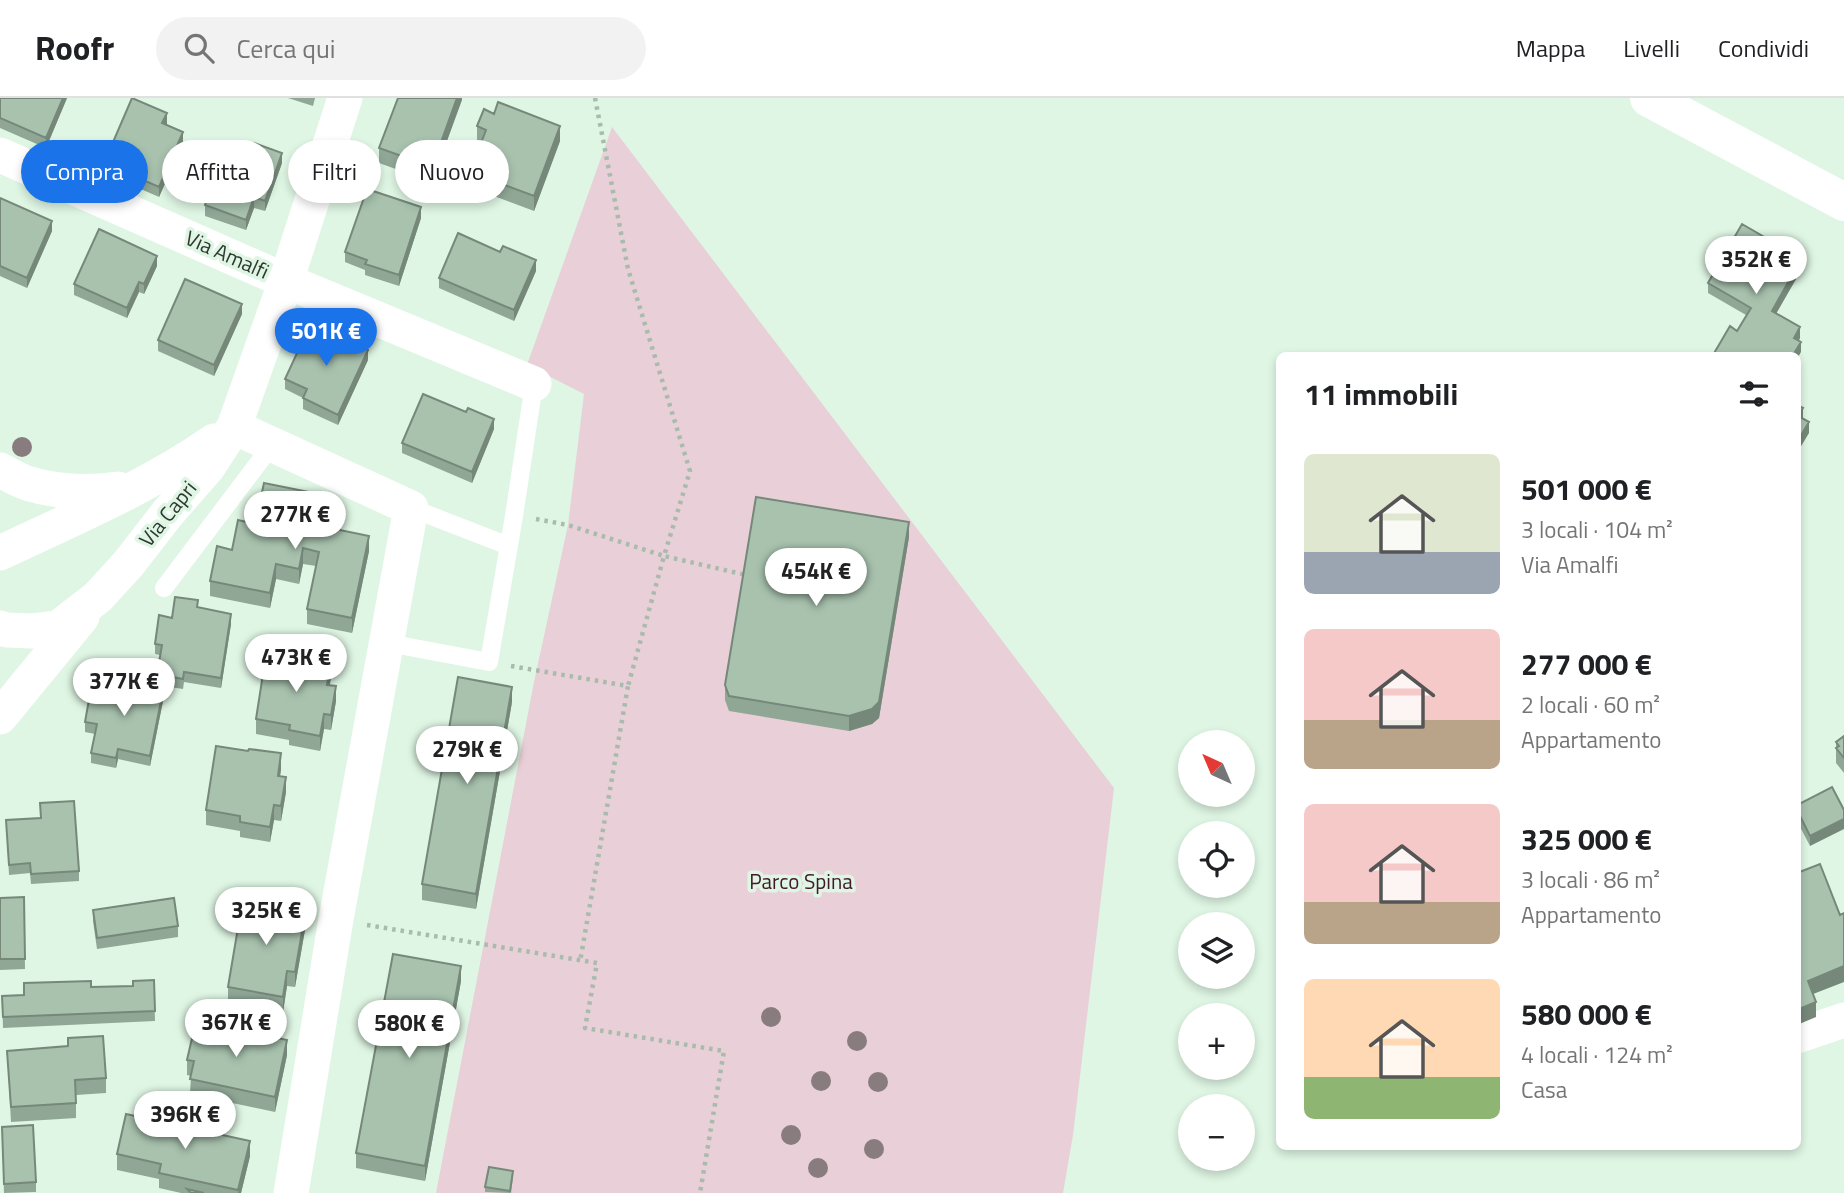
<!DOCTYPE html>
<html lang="it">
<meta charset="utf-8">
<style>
:root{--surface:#fff;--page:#f2f2f2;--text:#202124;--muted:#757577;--line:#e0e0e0;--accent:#1a73e8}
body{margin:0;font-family:"Titillium Web",sans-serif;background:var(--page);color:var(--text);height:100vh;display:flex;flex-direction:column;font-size:26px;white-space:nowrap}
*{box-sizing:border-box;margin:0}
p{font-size:23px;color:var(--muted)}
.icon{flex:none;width:38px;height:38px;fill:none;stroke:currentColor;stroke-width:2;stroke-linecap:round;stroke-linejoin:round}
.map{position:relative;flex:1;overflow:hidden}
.drawer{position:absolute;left:1276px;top:254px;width:525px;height:798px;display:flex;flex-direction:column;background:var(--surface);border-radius:10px;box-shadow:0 4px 10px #0003}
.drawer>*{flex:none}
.banner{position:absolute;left:21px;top:42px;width:665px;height:63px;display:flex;gap:14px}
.needle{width:46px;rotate:316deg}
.buttons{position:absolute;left:1178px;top:632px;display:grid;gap:14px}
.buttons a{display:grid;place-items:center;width:77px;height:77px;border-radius:50%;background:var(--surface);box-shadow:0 4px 10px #0003;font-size:35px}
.price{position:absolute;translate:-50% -60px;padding:0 16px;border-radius:24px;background:#fff;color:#222;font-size:23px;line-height:46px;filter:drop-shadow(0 2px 4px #0008)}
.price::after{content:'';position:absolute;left:50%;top:42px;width:21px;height:16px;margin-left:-10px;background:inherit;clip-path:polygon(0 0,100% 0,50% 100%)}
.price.active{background:var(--accent);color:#fff}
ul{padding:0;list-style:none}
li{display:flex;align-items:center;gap:21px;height:175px;padding:0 28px}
li span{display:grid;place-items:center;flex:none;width:196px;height:140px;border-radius:10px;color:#555}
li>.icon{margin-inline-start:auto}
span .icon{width:84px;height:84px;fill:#fffc;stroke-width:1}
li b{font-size:30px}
h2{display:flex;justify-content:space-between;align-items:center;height:84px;padding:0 28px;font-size:30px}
.chip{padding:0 24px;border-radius:32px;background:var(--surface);box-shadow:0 4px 10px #0003;font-size:24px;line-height:63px}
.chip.active{background:var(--accent);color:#fff}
header{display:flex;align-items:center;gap:42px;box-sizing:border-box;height:98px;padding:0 35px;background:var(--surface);border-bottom:2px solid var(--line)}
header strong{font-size:33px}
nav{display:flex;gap:38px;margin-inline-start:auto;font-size:24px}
.search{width:490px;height:63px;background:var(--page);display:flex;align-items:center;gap:18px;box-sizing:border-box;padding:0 24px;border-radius:38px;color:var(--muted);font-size:26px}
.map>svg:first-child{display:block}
.green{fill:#e9cfd8}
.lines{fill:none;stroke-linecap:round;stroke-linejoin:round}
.path{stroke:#a8bbac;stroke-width:4.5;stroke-dasharray:3.5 5;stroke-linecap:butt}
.lane{stroke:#fff;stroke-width:18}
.street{stroke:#fff;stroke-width:35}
.secondary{stroke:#fff;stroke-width:38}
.tree{fill:#897c7e}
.wall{fill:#90a796}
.shaded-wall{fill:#76887a}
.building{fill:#a8c2ae;stroke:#76887a;stroke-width:2}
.labels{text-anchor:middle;stroke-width:7;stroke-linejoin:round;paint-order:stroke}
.street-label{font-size:21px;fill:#2f3831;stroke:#dff6e4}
.park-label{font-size:21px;fill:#43182b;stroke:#dff6e4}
</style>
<header>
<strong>Roofr</strong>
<div class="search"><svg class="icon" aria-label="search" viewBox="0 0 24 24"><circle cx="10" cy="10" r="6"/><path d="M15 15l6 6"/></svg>Cerca qui</div>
<nav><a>Mappa</a><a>Livelli</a><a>Condividi</a></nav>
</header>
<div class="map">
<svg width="1844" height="1095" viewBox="0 0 1844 1095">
<rect width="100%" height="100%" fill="#dff6e4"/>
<path class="green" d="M612,29L1114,690L1073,1037L1063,1095H436L534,584L568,427L584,296L527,267Z"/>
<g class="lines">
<path class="path" d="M595,0L628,171L690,373L664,458L746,477
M536,421L568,427L664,458L628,588
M511,568L628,588L580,864
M367,827L597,865L585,930L724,953L700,1095"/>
<path class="lane" d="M411,410L509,448
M164,490L272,347
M388,545L489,564L514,418L534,286"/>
<path class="street" d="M0,57L286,183L534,286
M234,329L411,410L336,821L291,1095
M0,372C10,377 20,383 30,386C60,395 88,395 118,391
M0,455C72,421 148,389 214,343
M0,530L7,532L32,533L58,530L98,499L129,465L167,416L208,369L234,329L286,183L345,0
M0,619L82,519
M1797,938L1844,922"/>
<path class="secondary" d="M1649,0L1844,104"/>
</g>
<g class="tree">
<circle cx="22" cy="349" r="10"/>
<circle cx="771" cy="919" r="10"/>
<circle cx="857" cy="943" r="10"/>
<circle cx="821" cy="983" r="10"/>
<circle cx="878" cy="984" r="10"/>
<circle cx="791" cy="1037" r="10"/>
<circle cx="874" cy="1051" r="10"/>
<circle cx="818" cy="1070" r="10"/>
</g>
<path class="wall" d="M0,0H67L46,50L0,30Z
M288,0H315L313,8Z
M462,0L432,84L379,65V50Z
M167,26L166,27L183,45L159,99L104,75V65Z
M477,28L560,43L534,113L470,89V74L481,45L477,43Z
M247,61L282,65L265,113L254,110L246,132L205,118V107Z
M0,101L52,133L27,190L0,178Z
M421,120L399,188L365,177V172L345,164V154Z
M1790,165L1789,167L1796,181L1776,215L1800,240L1799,242L1801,254L1746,217L1708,195V185Z
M157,168L144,196L139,194L127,220L74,197V186Z
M536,173L514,223L439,190V180Z
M242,216L214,278L158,253V242Z
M368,262L338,327L303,311V300L285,291V281Z
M494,331L472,385L402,355V345Z
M309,406L334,426L333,431L369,453L352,535L307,526V511L316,468L303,466L299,486L276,481L270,510L210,498V483L232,452L255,426Z
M909,439L879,620L872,626L849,633L729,613L725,602V587Z
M198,510L231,526L221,590L184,584L183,591L157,587V576L160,557L155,556V546L172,520Z
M331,579L330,587L336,603L331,632L324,631L320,653L289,647V642L256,636V621Z
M131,586L163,603L150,668L118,661L116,670L91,665V655L95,636L85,634V624L105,599Z
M512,604L476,811L422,802V786Z
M1844,638V675L1836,665V644Z
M248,653L281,671L280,678L286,694L281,723L274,722L270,744L240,739V733L206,727V712Z
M1832,689L1810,748L1797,723V707Z
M6,722L79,773V783L31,786L30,775L9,777Z
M24,799L25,871L0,872V800Z
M93,812L178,828V839L97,851L93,823Z
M306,826L295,889L287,888L283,914L228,904V889Z
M154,882L155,923L3,930L2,898L24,897L91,889L133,888Z
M461,883L425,1083L356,1070V1055Z
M68,940L106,980V995L76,997V1020L11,1024L7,953L68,948Z
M287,957L275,1014L190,996L191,978L187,977V962Z
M2,1039L36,1084V1094L4,1095Z
M117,1056L250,1058L241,1095H181L159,1090V1081L117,1072Z
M513,1079L511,1095L485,1094V1089Z"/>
<path class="shaded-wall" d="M63,0H67L46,50V40Z
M457,0H462V2L432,84V69Z
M167,15V26L162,36V25Z
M560,28V43L534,113V98Z
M183,34V45L159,99V89Z
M282,55V65L265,113V103Z
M254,99V110L246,132V122Z
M421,109V120L399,188V177Z
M52,123V133L27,190V180Z
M1790,154V165L1785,174V164Z
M157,158V168L144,196V186Z
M536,162V173L514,223V212Z
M1796,170V181L1772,223V213Z
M139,184V194L127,220V210Z
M242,206V216L214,278V267Z
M1800,229V240L1794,250V240Z
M1801,244V254L1797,261V257H1793Z
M368,252V262L338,327V317Z
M1803,310V320L1798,329V318Z
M494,321V331L472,385V374Z
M1809,324V335L1797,355V344Z
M334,411V426L330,445V430Z
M909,424V439L879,620L872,626L849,633V618Z
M369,438V453L352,535V520Z
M303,450V466L299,486V471Z
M276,466V481L270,510V495Z
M231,516V526L221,590V580Z
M331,564V579L327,602V587Z
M336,588V603L331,632V617Z
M512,589V604L476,811V796Z
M163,593V603L150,668V658Z
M324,616V631L320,653V638Z
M118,651V661L116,670V660Z
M281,655V671L278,693V678Z
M286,679V694L281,723V708Z
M274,707V722L270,744V729Z
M1844,721V731L1810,748V738Z
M306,811V826L295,889V874Z
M461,868V883L425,1083V1068Z
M1844,868V884L1808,898V883Z
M287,873V888L283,914V899Z
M1816,904V919L1797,927V912Z
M287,942V957L275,1014V999Z
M250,1043V1058L241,1095H238Z"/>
<path class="building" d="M0,0H63L46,40L0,20Z
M132,0L167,15L162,25L183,34L159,89L104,65Z
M398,0H457L432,69L379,50Z
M498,4L560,28L534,98L470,74L486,32L477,28L484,11L494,16Z
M254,45L282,55L265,103L254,99L246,122L205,107L225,53L247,61Z
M367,91L421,109L399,177L365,166L367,162L345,154Z
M0,100L52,123L27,180L0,168Z
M1742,126L1790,154L1785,164L1796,170L1772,213L1800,229L1794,240L1801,244L1793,257H1713L1730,228L1737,233L1751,210L1708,185Z
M99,131L157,158L144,186L139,184L127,210L74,186Z
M458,135L500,154L503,148L536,162L514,212L439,180Z
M185,181L242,206L214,267L158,242Z
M311,225L368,252L338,317L303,300L307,291L285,281Z
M423,296L466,314L468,310L494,321L472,374L402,345Z
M1797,307L1803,310L1798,318L1809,324L1797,344Z
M264,385L309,394L307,405L334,411L330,430L369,438L352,520L307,511L319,454L303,450L299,471L276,466L270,495L210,483L217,448L232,452L238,422L255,426Z
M756,399L909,424L879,604L872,611L849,618L729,598L725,587Z
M175,499L198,502L197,509L231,516L221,580L184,574L183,581L157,576L162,547L155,546L159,517L172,520Z
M266,557L298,562L299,559L331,564L327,587L336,588L331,617L324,616L320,638L289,632L290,627L256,621Z
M109,575L131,580L130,586L163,593L150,658L118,651L116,660L91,655L97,626L85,624L90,596L105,599Z
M458,579L512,589L476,796L422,786Z
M1844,638V660L1836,650L1839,648L1836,644Z
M216,648L248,653L249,651L281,655L278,678L286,679L281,708L274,707L270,729L240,724V718L206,712Z
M1832,689L1844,712V721L1810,738L1797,712V707Z
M74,703L79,773L31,776L30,765L9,767L6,722L41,720L40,705Z
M1820,766L1840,817L1844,815V868L1808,883L1816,904L1797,912V775Z
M24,799L25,861H0V800Z
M174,800L178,828L97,840L93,812Z
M243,800L306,811L295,874L287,873L283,899L228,889Z
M393,856L461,868L425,1068L356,1055Z
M154,882L155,913L3,919L2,898L24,897V885L91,883V889L133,888V883Z
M196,923L287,942L275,999L190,981L194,963L187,962Z
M103,938L106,980L75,982L76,1005L11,1009L7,953L68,948V940Z
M126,1016L250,1043L238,1092L159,1075L161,1066L117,1056Z
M33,1027L36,1084L4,1086L2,1029Z
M489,1069L513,1073L510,1093L485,1089Z
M187,1091L204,1095H191Z"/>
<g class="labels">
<g class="street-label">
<text transform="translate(227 157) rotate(24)" y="7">Via Amalfi</text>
<text transform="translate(168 416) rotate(-51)" y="7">Via Capri</text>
</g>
<g class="park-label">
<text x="801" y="791">Parco Spina</text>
</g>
</g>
</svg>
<div class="buttons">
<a><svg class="needle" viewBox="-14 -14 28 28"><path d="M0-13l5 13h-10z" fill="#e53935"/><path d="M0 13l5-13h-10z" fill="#757577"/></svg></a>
<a><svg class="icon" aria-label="locate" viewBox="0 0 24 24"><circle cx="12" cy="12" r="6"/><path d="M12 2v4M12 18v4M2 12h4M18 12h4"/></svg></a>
<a><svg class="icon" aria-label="layers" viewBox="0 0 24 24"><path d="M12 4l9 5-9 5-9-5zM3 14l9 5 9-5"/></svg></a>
<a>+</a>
<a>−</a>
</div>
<b class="price" style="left:1756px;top:198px">352K €</b>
<b class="price active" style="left:326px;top:270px">501K €</b>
<b class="price" style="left:295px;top:453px">277K €</b>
<b class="price" style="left:816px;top:510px">454K €</b>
<b class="price" style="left:296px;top:596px">473K €</b>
<b class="price" style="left:124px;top:620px">377K €</b>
<b class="price" style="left:467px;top:688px">279K €</b>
<b class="price" style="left:266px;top:849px">325K €</b>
<b class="price" style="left:236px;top:961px">367K €</b>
<b class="price" style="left:409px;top:962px">580K €</b>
<b class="price" style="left:185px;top:1053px">396K €</b>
<div class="banner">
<a class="chip active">Compra</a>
<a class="chip">Affitta</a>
<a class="chip">Filtri</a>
<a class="chip">Nuovo</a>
</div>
<section class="drawer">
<h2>11 immobili<svg class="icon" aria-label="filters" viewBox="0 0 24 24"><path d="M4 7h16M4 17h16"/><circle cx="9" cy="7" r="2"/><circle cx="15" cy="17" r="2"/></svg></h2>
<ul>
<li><span style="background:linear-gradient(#dfe7d0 70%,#9aa5b1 0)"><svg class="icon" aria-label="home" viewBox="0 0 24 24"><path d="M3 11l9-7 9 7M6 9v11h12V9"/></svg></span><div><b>501 000 €</b><p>3 locali · 104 m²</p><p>Via Amalfi</p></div></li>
<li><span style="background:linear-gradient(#f6c9c9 65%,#b9a48a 0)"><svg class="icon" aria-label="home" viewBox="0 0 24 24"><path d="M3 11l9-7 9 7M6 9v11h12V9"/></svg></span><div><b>277 000 €</b><p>2 locali · 60 m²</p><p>Appartamento</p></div></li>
<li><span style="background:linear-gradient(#f6c9c9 70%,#b9a48a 0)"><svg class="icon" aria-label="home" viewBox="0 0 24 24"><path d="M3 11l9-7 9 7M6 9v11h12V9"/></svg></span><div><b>325 000 €</b><p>3 locali · 86 m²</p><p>Appartamento</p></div></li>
<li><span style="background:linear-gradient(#ffd9b3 70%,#8fb573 0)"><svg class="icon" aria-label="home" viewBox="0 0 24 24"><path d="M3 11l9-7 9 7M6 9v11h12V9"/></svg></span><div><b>580 000 €</b><p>4 locali · 124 m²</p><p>Casa</p></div></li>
</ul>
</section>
</div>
